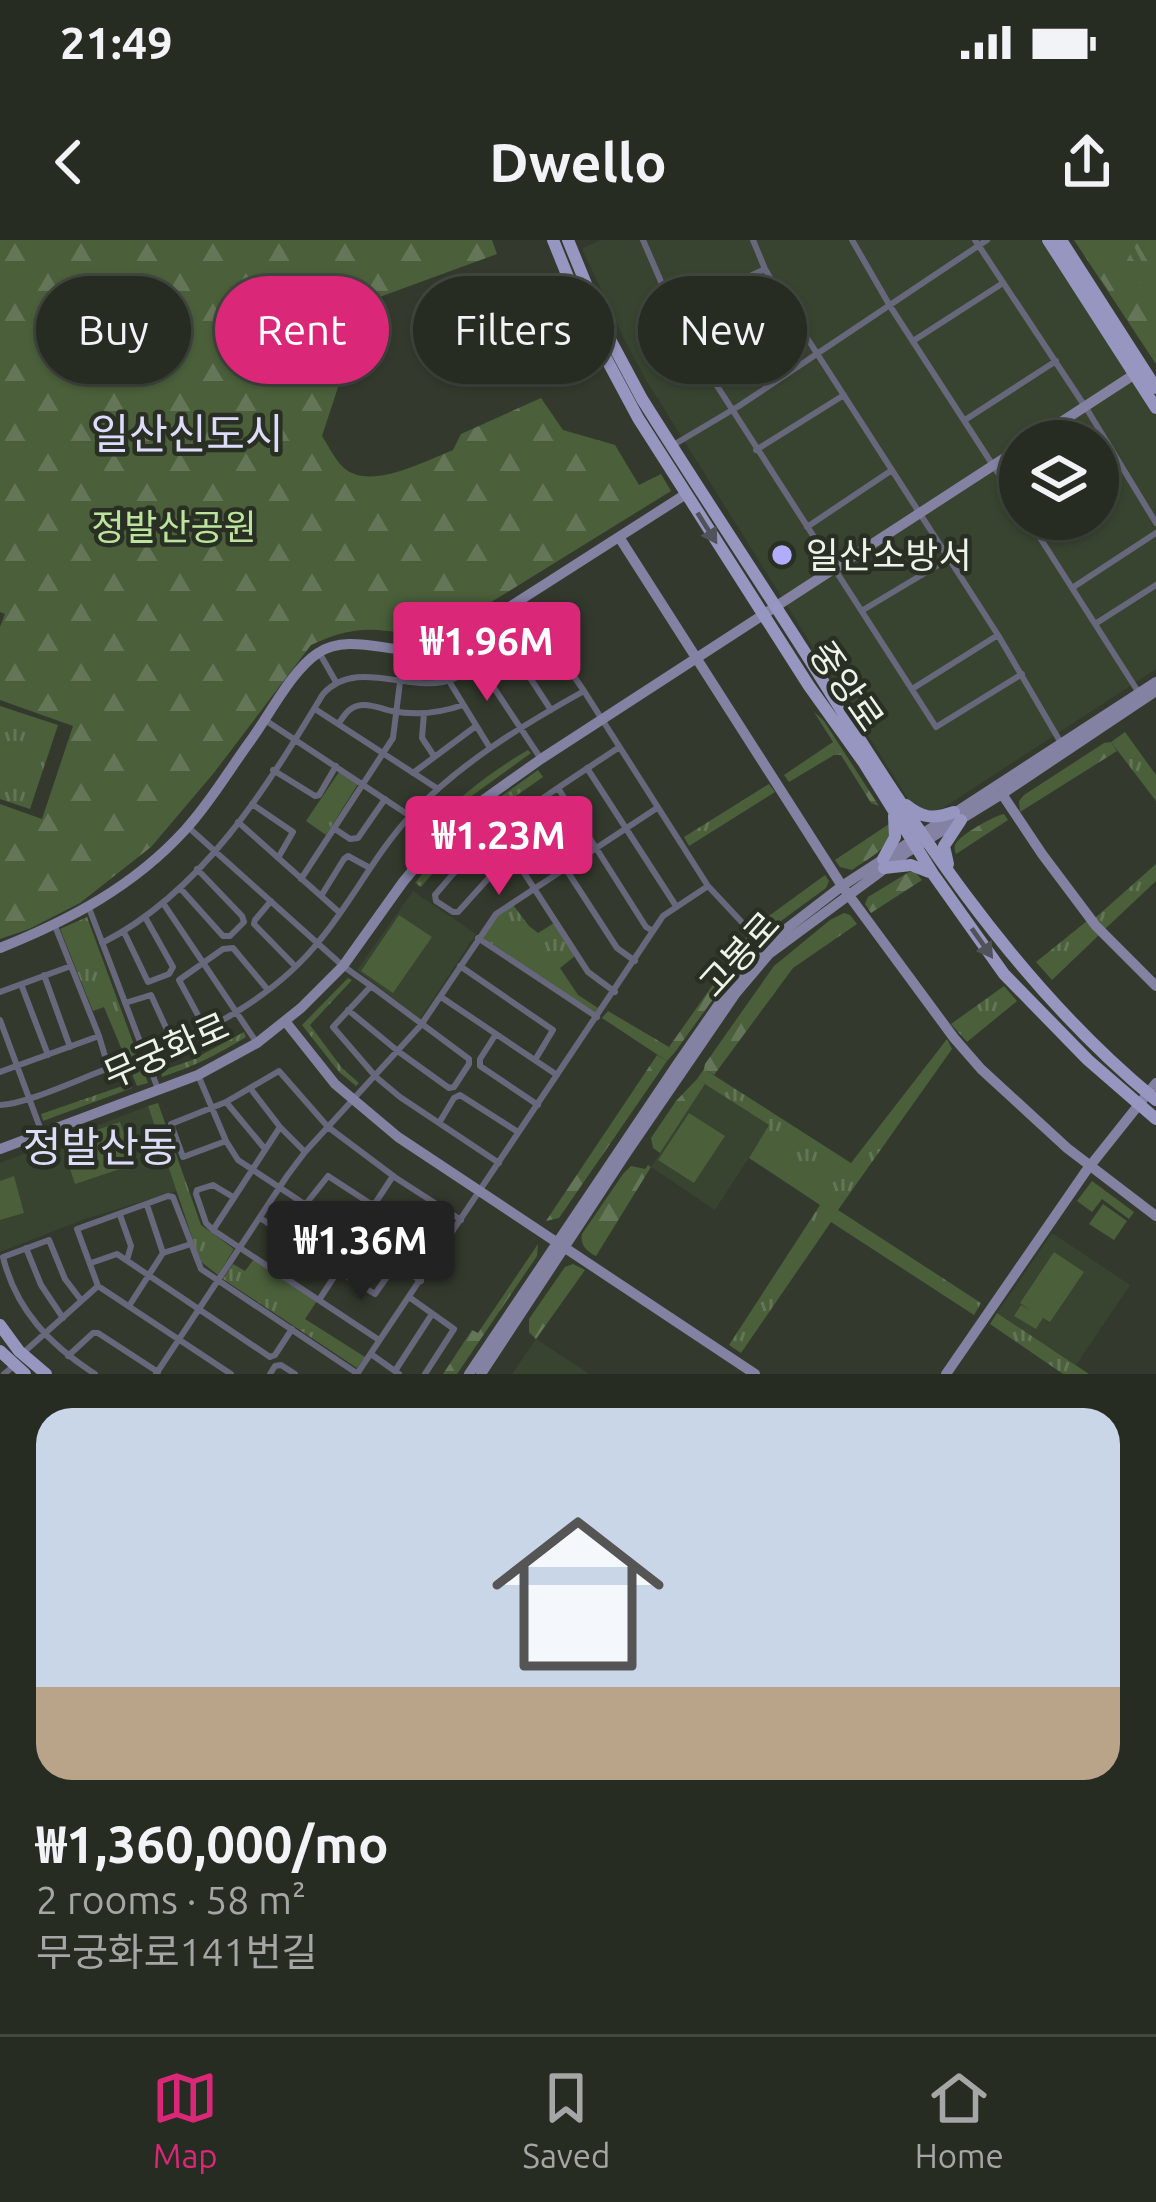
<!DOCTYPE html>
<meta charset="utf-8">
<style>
:root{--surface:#262c22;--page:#2e342a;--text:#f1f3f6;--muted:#a4a7a5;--line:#424840;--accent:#db2777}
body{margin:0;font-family:Ubuntu,"Noto Sans KR",sans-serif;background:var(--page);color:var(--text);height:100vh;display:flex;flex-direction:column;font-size:45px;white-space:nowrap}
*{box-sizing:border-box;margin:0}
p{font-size:39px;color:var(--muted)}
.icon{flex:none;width:66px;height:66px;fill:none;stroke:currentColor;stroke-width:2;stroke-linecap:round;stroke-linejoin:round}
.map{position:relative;height:1134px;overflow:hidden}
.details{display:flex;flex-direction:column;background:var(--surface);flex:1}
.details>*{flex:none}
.guide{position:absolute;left:36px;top:36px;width:1086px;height:108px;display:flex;gap:24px}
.fabs{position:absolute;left:999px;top:180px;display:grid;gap:24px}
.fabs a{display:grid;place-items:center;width:120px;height:120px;border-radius:50%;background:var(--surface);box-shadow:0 3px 9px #0004,0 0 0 3px var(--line);font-size:60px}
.price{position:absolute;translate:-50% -102px;padding:0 27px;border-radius:12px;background:var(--accent);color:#fff;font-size:39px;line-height:78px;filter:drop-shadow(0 3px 6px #0008)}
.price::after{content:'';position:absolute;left:50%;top:72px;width:36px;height:27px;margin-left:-18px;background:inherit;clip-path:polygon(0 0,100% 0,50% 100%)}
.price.active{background:#222;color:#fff}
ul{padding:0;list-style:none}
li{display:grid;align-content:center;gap:24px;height:636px;padding:0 36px}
li span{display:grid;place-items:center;height:372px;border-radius:36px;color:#555}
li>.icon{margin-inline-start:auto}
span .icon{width:216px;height:216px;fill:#fffc;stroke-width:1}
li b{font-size:51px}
.pill{padding:0 42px;border-radius:54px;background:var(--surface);box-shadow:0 3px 9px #0004,0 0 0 3px var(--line);font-size:42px;line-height:108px}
.pill.active{background:var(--accent);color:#fff}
.status{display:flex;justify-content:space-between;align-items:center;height:84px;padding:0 60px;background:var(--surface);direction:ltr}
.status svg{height:33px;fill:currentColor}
header{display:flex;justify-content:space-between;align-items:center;height:156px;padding:0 36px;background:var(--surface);font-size:54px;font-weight:700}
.dock{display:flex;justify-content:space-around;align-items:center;height:168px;border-top:3px solid var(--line);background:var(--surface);font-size:33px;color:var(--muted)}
.dock a{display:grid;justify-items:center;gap:6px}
.dock .active{color:var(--accent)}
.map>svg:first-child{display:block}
.built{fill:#384330;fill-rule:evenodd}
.grass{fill:url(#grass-tufts)}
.forest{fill:url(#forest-firs)}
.garden{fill:#4a5f3a}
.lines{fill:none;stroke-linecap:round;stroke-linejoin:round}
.street{stroke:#68687c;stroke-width:6}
.secondary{stroke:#8382a3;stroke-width:10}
.primary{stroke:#9796c0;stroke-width:12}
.oneway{fill:#50545a}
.poi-dot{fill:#b1adfa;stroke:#293023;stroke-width:4.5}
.labels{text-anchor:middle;stroke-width:9;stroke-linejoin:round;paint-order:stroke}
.park-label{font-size:36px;fill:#bde49e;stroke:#293023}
.poi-label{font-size:36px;fill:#eef3ea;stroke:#293023;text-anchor:start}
.street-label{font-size:36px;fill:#eef3ea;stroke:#293023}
.quarter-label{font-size:42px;fill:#ddddfb;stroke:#293023}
</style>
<div class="status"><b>21:49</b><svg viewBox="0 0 49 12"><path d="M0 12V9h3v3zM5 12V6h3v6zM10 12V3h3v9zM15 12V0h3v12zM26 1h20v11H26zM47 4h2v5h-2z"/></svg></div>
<header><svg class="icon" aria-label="back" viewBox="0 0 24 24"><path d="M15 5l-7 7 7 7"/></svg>Dwello<svg class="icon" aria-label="share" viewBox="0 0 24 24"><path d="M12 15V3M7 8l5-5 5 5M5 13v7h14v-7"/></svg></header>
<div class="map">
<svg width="1156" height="1134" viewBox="0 0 1156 1134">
<defs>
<pattern id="grass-tufts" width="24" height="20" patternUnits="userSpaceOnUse" patternTransform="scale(3)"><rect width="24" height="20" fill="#4a5f3a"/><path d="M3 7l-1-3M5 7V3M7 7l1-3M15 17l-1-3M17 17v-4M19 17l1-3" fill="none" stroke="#647657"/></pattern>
<pattern id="forest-firs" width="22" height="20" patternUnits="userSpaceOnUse" patternTransform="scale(3)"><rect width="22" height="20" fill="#4a5f3a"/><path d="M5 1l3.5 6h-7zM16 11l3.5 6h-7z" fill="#647657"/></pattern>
</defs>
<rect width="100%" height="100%" fill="#333a2d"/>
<path class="built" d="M601,0H1041L1156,176V429L937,572L933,574L913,567L646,140L622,95L583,11V8ZM1020,201H1098V279H1020Z
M413,651L476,694L420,779L357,730Z
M705,844L770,885L715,970L651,927Z
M148,866L177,951L85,979L0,1012V923Z
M1052,993L1130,1045L1076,1125L997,1073Z
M536,1099L589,1134H512Z"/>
<path class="grass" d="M1074,0H1156V124Z
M0,466L58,485L30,569L0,559Z
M1125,492L1156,535V561L1111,502Z
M528,510L531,513L466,560L435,589L431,586C461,555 492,531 528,510Z
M538,530L543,537L493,572L489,565Z
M339,532L358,544L326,595L306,581Z
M769,544L775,552L689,606L684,597Z
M481,576L485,581L456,606L421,647L415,643L445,605Z
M1156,624V641L1105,689L1095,678Z
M513,665L529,686L538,693L554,683L575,716L560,728L578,755L598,768L595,773L482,697L498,675Z
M87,677L148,843L137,846L104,767L93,771L60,689Z
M1087,681L1099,695L1052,740L1036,722Z
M348,738L352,740L310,785L342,828L359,843L356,846L339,832L302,785Z
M1004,746L1017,761L967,802L951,784Z
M608,771L669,807L675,812L667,821L602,778Z
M244,792L246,797C219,814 192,827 162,837L161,831L192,820Z
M947,799L952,809L838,970L981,1063L974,1075L831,982L741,1113L729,1105L820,965L749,918L769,885L697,839L704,829L851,923Z
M131,843L132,848L43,881L41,874Z
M158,863L201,985L234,1009L218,1035L200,1021L148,866Z
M1092,941L1134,972L1129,979L1102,959L1092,972L1077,961Z
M254,1019L317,1061L305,1079L365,1117L357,1128L223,1039L233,1024L245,1031Z
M997,1073L1089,1134H1063L990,1084Z"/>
<path class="forest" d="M0,0H492L497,14L366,62L322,196C328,205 335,220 344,228C370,251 425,221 453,210L461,194L541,158L563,190L615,205L639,245L661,234L671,251L454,385C418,400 413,393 378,390C354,388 332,395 311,405L213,534L151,607L80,663L29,689L0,699V564L42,579L73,486L0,460V387L5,374L0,372Z
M1075,0H1123L1138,29L1145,66L1156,94V122Z
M1131,0H1149L1156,11V67L1151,40Z
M814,472L824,481L879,566L871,563L841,515H834L789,542L784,535L833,502Z
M1111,502L1117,511L1020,572L1019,561L1024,555L1104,503Z
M1004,574L1008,580L956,614C955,611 954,608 955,605C959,595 994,576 1004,574Z
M889,584C896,607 868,618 852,630L840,627L835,620Z
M909,632H915L922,640L871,673L865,664L868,657Z
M825,635L829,641L826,648L770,689L765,690L758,684Z
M844,673L850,675L857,684L793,728L714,835L704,829L705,824L774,726L830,680Z
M748,695L752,702L750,708L675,812L669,807Z
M657,815L667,821L559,978L546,981Z
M697,839L705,844L660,913L653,908L651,898L676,861Z
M648,925L651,927L596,1016C587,1011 580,1006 582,994L623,934L631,926L645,929Z
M538,1004L537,1016L457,1134H443L472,1090L478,1093Z
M573,1024L585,1030L536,1099L529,1092V1079L565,1027Z"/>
<path class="garden" d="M399,675L432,697L393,753L361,731Z
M689,873L725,896L694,943L658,920Z
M120,882L135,924L75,944L61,902Z
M14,936L24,973L0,980V941Z
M1103,964L1127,981L1114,1000L1089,984Z
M1054,1012L1084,1032L1050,1082L1043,1078L1036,1089L1014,1076L1021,1065L1030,1070L1020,1063Z"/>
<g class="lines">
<path class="street" d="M643,0L678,81L703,124L936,487L1022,434
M753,0L765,29L789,70L998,395L1061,503
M852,0L890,66L1020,267
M975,0L1088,171L1156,283
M674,72L765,29
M913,101L1003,43
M965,180L1056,121
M675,204L739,166L987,0
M756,210L844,155
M1028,279L1139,453
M807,287L892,230
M1072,348L1156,293
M522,361L584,451L708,646L764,706
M863,370L950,318
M539,384L510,407L551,470
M1095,384L1156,345
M461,398L541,519
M320,414L336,442
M449,441L490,508
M912,449L998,395
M315,469L438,549
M424,473L422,498L434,516
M265,480L410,576L437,601
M339,483C345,474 350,466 362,465C372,464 382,469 392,471C417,476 440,473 463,465
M587,528L676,666
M273,530L315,556L319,555L336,526
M413,533L476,486
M558,548L646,687L653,691
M479,563L588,732L615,752
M252,564L293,592L278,618
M527,569L617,708L635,721
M238,582L340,673
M188,587L343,726L371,746
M335,589L350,599L358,598L385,559
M513,616L495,631L458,672H453L436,661L435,655C488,589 549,554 618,508
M301,639L393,498L400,442
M180,648L223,696H230L244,682L242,676L197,629
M321,656L344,619L348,616L370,628
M271,661L255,680L254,684L294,725
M163,663L257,803
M89,668L158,849
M124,692L148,742L169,734L173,727L145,677
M478,698L597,777
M102,703C203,652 267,547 323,454C355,419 403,450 443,442C457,439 467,432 478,425
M460,726L553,790L535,820
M44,735L70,807
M21,744L48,815
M0,752L71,726
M441,757L557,835
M125,763L151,755L174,805
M348,770L399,812L449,848L454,847L469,824V819L371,746L333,787L376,837L400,857L499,923
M0,780L42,893
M206,790L179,740L223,709L233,708L268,750
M496,794L480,819V826L538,865
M146,817C210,790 276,756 320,700C353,660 376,612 412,574C460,523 523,485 584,451
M0,832L99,796
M198,835L226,901L238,920L421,1041
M250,848L280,887L305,912
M226,862L265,909
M0,865C26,864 77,840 104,830L108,826L99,796L55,686
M439,883L454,858L460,855L518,892
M226,901L183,917L171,884L226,862L279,831L328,887L396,938L461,980
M233,957L213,945L197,950L196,954L206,983L213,990L379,1100
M305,965L328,936L371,964L376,962L393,936
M120,975L131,1006L127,1020
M260,978L332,1024L338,1022L354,997
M213,990L280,887
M359,1000L376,974L382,972L439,1010
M26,1008L41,1045L63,1078
M163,1013L191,1004
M91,1023L117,1014L270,1117L275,1115L292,1089
M98,1046L77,989L168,956L173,957L201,1029L358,1134
M409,1057L454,1089L425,1134
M81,1060L65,1039L49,1000L3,1017C16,1070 50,1105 95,1134
M319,1060L336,1034L341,1033L375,1054L396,1024
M129,1066L163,1013L147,965
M23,1113L98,1046L231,1134
M371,1114L399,1134
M68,1116L93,1093H98L158,1132
M395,1131L432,1074
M4,1134L15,1125
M156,1134L287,936L305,912L421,785L496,674L657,568
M270,1134L275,1126L281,1125L295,1134
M357,1134L663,676L708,646"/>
<path class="secondary" d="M1032,201L1141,130
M619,297L842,646L954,798L981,829L1067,908L1156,976
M1002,554L1042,614L1096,686L1156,746
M0,708C70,680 134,646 185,590C210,563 229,530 251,500C270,474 292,430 318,413C344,395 380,409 408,410C428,411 443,405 461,398L686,254
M285,781L335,844L398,897L755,1134
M0,909L198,835L257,803L301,768L343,726L403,642L437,601L479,563L541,519L1020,208
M469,1134L678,823L730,748L764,706L842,646L1156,442
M481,1134L627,912L736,753L769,714L906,613L1002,554L1156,451
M946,1134L1086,931L1156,843"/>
<path class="primary" d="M553,0L585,79L638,178L809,446L864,523L933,634L1004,734L1088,820L1156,879
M568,0L604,88L642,159C696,245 752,329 806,414C906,574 1009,740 1156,860
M1048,0L1156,168
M1061,0L1156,148
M906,565C923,579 934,579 954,572
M883,619L895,597L894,576
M948,624L944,606L961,580
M884,628L911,625L929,632
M0,1085L19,1111L46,1134
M0,1111L25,1134"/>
</g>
<defs><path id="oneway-solid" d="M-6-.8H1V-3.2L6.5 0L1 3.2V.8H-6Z" transform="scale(3)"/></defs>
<g class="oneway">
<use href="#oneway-solid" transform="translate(707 288) rotate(58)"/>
<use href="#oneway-solid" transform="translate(982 703) rotate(55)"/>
</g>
<circle class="poi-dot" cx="782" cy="315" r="12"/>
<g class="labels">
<g class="park-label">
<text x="174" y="300">정발산공원</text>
</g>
<g class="poi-label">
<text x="806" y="328">일산소방서</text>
</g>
<g class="street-label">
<text transform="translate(847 446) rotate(55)" y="13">중앙로</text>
<text transform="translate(739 714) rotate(-48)" y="13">고봉로</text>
<text transform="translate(166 810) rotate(-24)" y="13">무궁화로</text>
</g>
<g class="quarter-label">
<text x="187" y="209">일산신도시</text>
<text x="100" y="922">정발산동</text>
</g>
</g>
</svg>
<div class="fabs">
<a><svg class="icon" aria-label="layers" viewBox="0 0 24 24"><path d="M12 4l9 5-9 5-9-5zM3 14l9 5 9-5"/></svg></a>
</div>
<b class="price" style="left:487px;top:464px">₩1.96M</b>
<b class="price" style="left:499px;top:658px">₩1.23M</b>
<b class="price active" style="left:361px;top:1063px">₩1.36M</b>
<div class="guide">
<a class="pill">Buy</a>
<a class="pill active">Rent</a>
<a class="pill">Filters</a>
<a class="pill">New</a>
</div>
</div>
<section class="details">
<ul>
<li><span style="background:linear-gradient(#c9d6e8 75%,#b9a48a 0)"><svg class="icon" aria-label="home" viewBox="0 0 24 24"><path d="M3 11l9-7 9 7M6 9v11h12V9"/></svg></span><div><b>₩1,360,000/mo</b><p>2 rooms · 58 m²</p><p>무궁화로141번길</p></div></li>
</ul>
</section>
<nav class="dock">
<a class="active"><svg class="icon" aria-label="map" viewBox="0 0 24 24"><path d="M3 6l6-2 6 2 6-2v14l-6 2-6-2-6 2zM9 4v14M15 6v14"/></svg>Map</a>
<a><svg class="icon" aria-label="saved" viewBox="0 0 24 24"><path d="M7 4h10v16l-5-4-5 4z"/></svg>Saved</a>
<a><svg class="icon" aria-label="home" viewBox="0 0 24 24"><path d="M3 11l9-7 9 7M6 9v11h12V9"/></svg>Home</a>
</nav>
